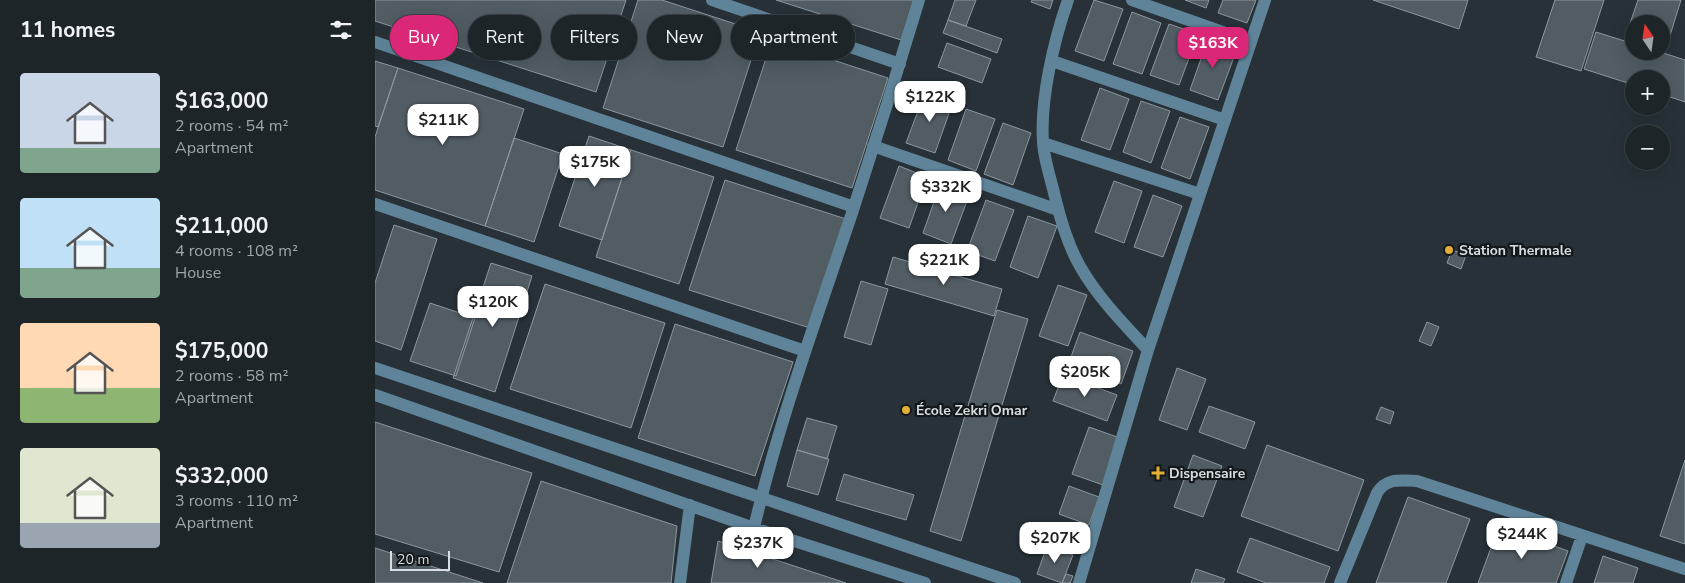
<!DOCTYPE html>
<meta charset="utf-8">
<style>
:root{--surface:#1d2529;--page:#2a3135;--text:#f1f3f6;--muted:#a0a5a8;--line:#3b4246;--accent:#db2777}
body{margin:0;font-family:"Nunito Sans",sans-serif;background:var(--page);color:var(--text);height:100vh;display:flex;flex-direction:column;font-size:19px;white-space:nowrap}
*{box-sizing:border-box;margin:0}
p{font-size:16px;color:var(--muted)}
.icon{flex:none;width:28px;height:28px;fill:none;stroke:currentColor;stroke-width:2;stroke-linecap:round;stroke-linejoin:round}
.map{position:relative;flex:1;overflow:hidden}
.details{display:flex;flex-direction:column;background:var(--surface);width:375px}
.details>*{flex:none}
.hud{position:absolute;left:15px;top:15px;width:475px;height:45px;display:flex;gap:10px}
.needle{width:32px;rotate:347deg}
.buttons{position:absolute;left:1250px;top:15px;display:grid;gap:10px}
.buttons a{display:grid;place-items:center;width:45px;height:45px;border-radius:50%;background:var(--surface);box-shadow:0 5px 20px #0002,0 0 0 1px var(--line);font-size:25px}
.scale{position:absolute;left:15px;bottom:12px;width:60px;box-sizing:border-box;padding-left:5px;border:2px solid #d7dee2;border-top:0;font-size:14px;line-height:18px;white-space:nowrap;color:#d7dee2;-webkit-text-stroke:4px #14181b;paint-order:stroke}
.price{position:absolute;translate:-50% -42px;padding:0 11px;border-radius:10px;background:#fff;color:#222;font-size:16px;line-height:32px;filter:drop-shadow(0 1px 2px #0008)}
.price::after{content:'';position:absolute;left:50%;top:30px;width:15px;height:11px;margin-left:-8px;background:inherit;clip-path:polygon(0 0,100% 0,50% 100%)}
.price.on{background:var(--accent);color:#fff}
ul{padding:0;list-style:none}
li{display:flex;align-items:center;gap:15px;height:125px;padding:0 20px}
li span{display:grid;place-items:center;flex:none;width:140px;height:100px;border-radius:5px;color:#555}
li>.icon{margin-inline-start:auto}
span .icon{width:60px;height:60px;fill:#fffc;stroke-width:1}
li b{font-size:21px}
h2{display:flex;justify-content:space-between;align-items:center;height:60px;padding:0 20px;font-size:21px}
.chip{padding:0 18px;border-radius:22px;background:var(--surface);box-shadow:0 5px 20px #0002,0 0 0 1px var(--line);font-size:18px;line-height:45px}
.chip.on{background:var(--accent);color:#fff}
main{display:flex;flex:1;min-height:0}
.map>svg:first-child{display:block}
.building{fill:#515c63;stroke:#8b979e}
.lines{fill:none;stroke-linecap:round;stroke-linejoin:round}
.minor{stroke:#5f849a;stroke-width:12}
.poi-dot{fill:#e2af34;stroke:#14181b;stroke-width:2}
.labels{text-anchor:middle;stroke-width:4.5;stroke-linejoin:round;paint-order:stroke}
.poi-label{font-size:14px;font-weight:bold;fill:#d7dee2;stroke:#14181b;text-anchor:start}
</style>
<main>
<section class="details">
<h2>11 homes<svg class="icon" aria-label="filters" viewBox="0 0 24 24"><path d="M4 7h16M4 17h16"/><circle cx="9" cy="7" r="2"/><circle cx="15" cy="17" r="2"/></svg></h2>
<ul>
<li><span style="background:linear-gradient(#c9d6e8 75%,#7fa58c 0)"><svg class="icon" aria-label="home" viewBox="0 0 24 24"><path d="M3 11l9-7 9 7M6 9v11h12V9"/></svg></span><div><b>$163,000</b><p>2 rooms · 54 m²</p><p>Apartment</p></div></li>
<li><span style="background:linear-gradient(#bfe0f5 70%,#7fa58c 0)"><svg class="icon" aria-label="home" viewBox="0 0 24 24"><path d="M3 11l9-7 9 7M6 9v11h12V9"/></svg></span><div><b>$211,000</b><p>4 rooms · 108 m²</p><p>House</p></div></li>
<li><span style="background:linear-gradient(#ffd9b3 65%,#8fb573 0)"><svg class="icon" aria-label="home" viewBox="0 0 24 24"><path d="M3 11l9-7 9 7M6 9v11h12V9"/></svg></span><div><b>$175,000</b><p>2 rooms · 58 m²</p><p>Apartment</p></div></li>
<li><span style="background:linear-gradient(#dfe7d0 75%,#9aa5b1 0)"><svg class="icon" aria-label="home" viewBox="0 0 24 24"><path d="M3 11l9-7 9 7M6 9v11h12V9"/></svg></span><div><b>$332,000</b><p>3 rooms · 110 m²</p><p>Apartment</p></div></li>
</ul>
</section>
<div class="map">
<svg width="1310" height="583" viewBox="0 0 1310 583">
<rect width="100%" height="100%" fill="#273137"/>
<path class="building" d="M0,0H251L221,92L0,21Z
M263,0H287L385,32L348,147L228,108Z
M401,0H539L526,40Z
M580,0H601L591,26L573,20Z
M657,0H678L675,9L656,2Z
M719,0L748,9L729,61L700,51Z
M810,0H834L831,8Z
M848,0H881L872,23L843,13Z
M998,0H1093L1084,29Z
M1180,0H1229L1206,71L1161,57Z
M1263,0H1306L1293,42L1286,40V24H1259V31L1253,29Z
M757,12L786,23L767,74L738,64Z
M573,20L627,39L622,53L568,33Z
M794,24L823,34L804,85L775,75Z
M1221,32L1259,44V51H1282L1310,60V102L1286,94V79H1259V85L1209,69Z
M833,39L862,49L843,100L815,90Z
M397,40L513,78L477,188L361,150Z
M572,43L616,59L607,83L563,67Z
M0,61L23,68L3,127L0,126Z
M23,68L149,109L110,226L0,190V137Z
M725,88L754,99L735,150L706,140Z
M550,92L578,102L560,153L531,143Z
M766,101L795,111L776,163L748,152Z
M591,109L620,119L601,171L573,160Z
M805,117L834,127L815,179L786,168Z
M628,123L656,133L638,185L609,174Z
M214,136L256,150L227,240L184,226Z
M139,138L188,154L159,242L110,226Z
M256,150L339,177L304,284L221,257Z
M524,166L552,177L534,228L505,218Z
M350,180L471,219L435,328L314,290Z
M739,181L767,191L749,243L720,232Z
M566,182L595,193L576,244L548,233Z
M778,195L807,206L788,257L759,247Z
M611,200L639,210L620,261L592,251Z
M653,216L682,226L663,278L635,267Z
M19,225L62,239L26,350L0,341V283Z
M1077,250L1091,255L1086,269L1072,263Z
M518,257L627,289L619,316L510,284Z
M116,263L157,276L120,392L78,378Z
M486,281L513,289L496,345L469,337Z
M170,284L290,323L256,428L135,389Z
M683,285L712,295L693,346L664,336Z
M55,303L100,318L81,376L35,361Z
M622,310L653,319L586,541L555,531Z
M1052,322L1064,327L1056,346L1044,341Z
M300,324L418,362L380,476L263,438Z
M705,332L758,351L746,384L693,365Z
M802,368L831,379L812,430L784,420Z
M688,375L742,395L732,421L678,401Z
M834,406L880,422L870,449L824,432Z
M1006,407L1019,412L1015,424L1001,419Z
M432,418L462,426L452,459L422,450Z
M0,422L157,473L124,572L0,534Z
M714,427L745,438L728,485L697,474Z
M892,445L989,480L963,551L866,516Z
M422,450L454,459L443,495L412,486Z
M818,455L847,466L828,517L799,507Z
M1310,460V544L1285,536Z
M469,474L539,495L531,520L461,500Z
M166,481L302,526L296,583H132Z
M694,486L724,497L714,525L684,514Z
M1033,497L1095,519L1071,583H1001Z
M1124,526L1193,551L1181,583H1103Z
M875,538L955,567L949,583H891L862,572Z
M343,541L471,583H336Z
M672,546L698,555L687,583L662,574Z
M0,548L108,583H0Z
M1228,556L1263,568L1258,583H1219Z
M821,569L850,579L848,583H816Z
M691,574L698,576L695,583H687Z"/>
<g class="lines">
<path class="minor" d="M337,0L525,64
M693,0C679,40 665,99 668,142C669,160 676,179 680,197C686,222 693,246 706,268C724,299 749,324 773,350
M757,0L876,42
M0,42L479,207
M677,61L850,120
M668,143L825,194
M498,146L683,210
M0,204L430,351
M0,368L640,583
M0,395L379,528L550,583
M379,528C404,420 443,315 478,210C501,140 523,70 544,0
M305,583L315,505
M704,583L773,350L890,0
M965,583L1002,493C1011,478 1025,480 1042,481L1310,569
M1191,583L1207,536"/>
</g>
<g class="poi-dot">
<circle cx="1074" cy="250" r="5"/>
<circle cx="531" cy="410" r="5"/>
<path d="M780.5 465.5h5v5h5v5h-5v5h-5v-5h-5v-5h5z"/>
</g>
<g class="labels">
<g class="poi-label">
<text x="1084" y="255">Station Thermale</text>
<text x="541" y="415">École Zekri Omar</text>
<text x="794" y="478">Dispensaire</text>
</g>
</g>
</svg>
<div class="buttons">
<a><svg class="needle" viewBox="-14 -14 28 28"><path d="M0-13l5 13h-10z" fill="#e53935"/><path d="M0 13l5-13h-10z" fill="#a0a5a8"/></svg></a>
<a>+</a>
<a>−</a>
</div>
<div class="scale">20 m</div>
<b class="price on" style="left:838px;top:69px">$163K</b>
<b class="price" style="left:555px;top:123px">$122K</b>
<b class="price" style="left:68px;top:146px">$211K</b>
<b class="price" style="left:220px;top:188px">$175K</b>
<b class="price" style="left:571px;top:213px">$332K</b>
<b class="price" style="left:569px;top:286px">$221K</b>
<b class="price" style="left:118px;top:328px">$120K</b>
<b class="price" style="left:710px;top:398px">$205K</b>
<b class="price" style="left:1147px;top:560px">$244K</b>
<b class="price" style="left:680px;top:564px">$207K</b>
<b class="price" style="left:383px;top:569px">$237K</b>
<div class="hud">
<a class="chip on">Buy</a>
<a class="chip">Rent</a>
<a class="chip">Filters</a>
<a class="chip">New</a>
<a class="chip">Apartment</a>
</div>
</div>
</main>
